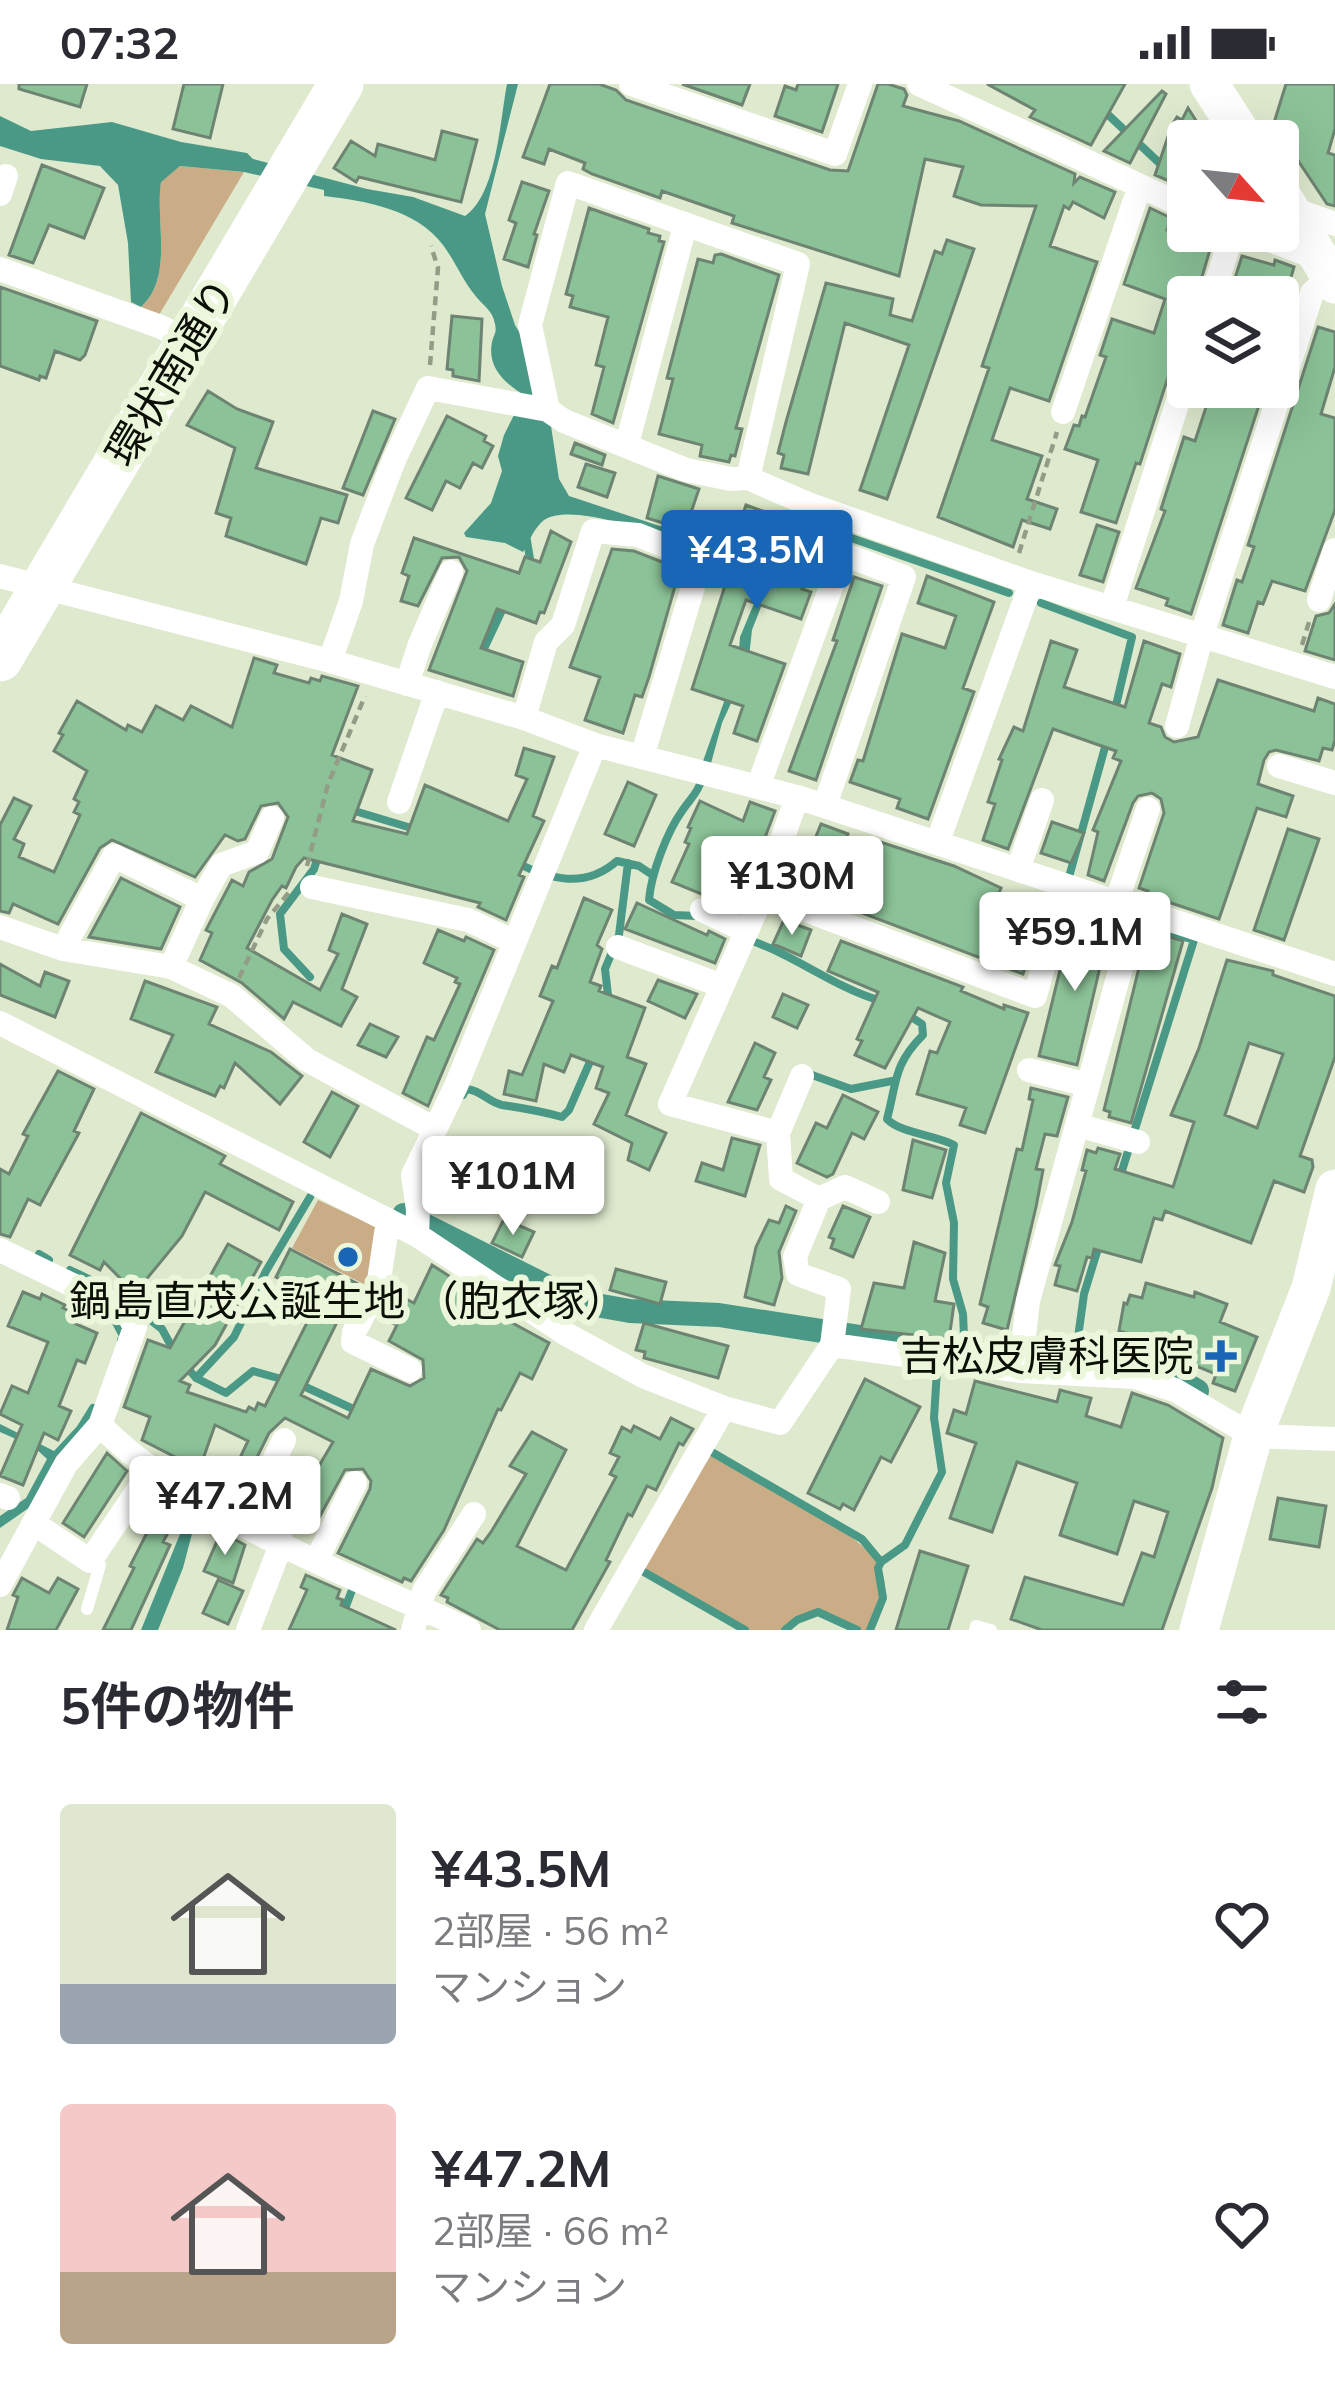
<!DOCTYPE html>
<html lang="ja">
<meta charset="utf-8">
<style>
:root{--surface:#fff;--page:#f7f7f7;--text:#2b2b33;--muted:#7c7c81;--accent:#1866b5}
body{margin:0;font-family:Mulish,"Noto Sans JP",sans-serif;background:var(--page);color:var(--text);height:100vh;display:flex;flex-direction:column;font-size:45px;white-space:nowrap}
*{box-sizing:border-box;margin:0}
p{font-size:39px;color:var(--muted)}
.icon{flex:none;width:66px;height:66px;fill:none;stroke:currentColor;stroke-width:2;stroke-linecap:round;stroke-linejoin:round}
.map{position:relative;height:1546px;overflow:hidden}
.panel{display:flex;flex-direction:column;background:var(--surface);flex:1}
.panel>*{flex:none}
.needle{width:78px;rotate:117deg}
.fabs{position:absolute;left:1167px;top:36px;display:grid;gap:24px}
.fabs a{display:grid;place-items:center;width:132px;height:132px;border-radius:12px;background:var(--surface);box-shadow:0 12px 48px #0002;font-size:60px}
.price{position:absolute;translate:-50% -102px;padding:0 27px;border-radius:12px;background:#fff;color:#222;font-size:39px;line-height:78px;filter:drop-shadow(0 3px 6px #0008)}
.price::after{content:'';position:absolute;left:50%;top:72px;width:36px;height:27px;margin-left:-18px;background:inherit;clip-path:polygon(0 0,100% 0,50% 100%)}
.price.active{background:var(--accent);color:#fff}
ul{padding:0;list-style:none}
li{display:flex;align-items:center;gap:36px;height:300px;padding:0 60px}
li span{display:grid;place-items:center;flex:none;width:336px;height:240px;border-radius:12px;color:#555}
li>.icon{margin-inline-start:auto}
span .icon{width:144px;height:144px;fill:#fffc;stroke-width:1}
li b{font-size:51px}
h2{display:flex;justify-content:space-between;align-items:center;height:144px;padding:0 60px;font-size:51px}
.status{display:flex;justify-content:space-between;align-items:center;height:84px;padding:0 60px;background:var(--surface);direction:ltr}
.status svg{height:33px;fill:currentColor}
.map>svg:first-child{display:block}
.green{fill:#caad86}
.water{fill:#4a9986}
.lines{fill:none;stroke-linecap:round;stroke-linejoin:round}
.stream{stroke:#4a9986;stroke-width:8}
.canal{stroke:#4a9986;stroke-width:24}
.building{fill:#8bc297;stroke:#6e8472;stroke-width:3;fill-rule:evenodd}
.path{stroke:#939c87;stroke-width:4.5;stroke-dasharray:9 6;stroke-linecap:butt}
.lane{stroke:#fff;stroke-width:12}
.street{stroke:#fff;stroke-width:24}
.primary{stroke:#fff;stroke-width:39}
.highway{stroke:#fff;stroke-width:45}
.poi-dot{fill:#1866b5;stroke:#ebf6db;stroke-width:4.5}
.labels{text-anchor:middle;stroke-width:12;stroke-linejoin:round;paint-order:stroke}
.street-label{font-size:42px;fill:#0b0f06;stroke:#ebf6db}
.poi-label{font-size:42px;fill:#0b0f06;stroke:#ebf6db}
</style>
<div class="status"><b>07:32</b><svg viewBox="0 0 49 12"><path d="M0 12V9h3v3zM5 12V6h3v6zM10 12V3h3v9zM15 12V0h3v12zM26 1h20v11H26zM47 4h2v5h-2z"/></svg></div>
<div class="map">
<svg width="1335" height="1546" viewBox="0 0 1335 1546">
<rect width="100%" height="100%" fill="#dee9ce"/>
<path class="green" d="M180,82L244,88L159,231L141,223C174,193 155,138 161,97Z
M318,1116L374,1142L382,1154L368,1202L292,1164Z
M706,1366C745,1390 862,1446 880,1483C891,1506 882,1526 872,1546H862L819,1527L796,1535L783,1546H748L640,1484Z"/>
<path class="water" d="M507,0H518L485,130L502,202L515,241L528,263L533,298L532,330L551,342L559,395L569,412L702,456L760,483L784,437L794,438L752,546L748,582L722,639L710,683L702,680L738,578L740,553L760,505L753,490C713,473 582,412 544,436C535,443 529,457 523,468L505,459L466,453L464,449L491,419L502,387L498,372L504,351L524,311C504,299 487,283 492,258C494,250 497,249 495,240C493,226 481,220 474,210C462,195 455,177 443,161C416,125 366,117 324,112V106L244,88L180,82L161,98C155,138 174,193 141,223L131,218L128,159L118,101L100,82L41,75L0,62V32L31,47L112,38L181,58L247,69L253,75L367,105L413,113L465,132C497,111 500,36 507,0Z
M0,1340L60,1370L33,1421L0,1444V1432L26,1414L47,1375L34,1363L0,1348Z
M193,1418L199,1423L183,1484L158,1546H141Z"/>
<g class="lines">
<path class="stream" d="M1102,25L1188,106
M788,443L792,433L801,431L837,449L1009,509
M526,482L530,475L526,451
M1041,519L1132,553L1114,630
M480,573L504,522
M348,725L418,746
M515,778C551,796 585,805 617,777L639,782L651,790
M1069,793L1107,656
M1075,819L1115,832
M697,832L674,831L649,816C651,790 667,748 682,727C690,715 698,709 702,695
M749,856C795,871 833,903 881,917
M310,893L284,865L280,830L314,785L319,769
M609,920L605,885L619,851L628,779
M905,929L922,940L923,951C893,981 897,998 887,1035C900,1049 935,1051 954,1061L946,1099L954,1139L953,1195L963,1230L964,1252
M812,991L851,1005L892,997
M463,1011L466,1005C481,1006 488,1018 502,1021C523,1024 541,1027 562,1033L569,1026L592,973
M1120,1093L1194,856L1150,842
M39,1170L49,1176
M70,1186L91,1196
M134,1223L162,1245L175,1269
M106,1230L113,1233L123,1252L121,1256
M507,1246L515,1231L525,1191
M1076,1268L1084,1210L1100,1158
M184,1280L196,1294L234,1253L266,1187L310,1113
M196,1294L226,1309L253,1287L285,1296
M299,1300L362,1329
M710,1367L862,1455L881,1478
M53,1374L80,1345L93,1324
M644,1488L745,1546
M337,1546L352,1506
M785,1546L797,1536L818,1528L857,1546
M870,1546L883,1514L878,1484L881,1478L905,1461L942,1388L934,1334L937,1286"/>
<path class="canal" d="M404,1131L564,1211L596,1221L630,1227L719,1231L892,1258
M944,1266L1139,1282L1166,1289L1197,1307"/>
</g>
<path class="building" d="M19,0H87L80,23L19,5Z
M184,0H223L210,54L173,45Z
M550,0H599L616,6L626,16L830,86L848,87L878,0H888L904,5L907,11L903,22L959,37L1075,90L1074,99L1080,93L1115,108L1104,134L1073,118L1069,125L1064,122L1050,162L1097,178L1049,317L1010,304L992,356L1042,372L1027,415L1057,425L1050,445L1022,436L1013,463L938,433L989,284L982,282L1036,122L981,121L954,112L963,83L925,75L899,192L732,139L734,132L662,107L660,114L592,90L583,85L585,79L549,65L544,80L523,73Z
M682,0H750L742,21Z
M798,0H838L822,48L775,32L785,2L796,6Z
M987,0H1125L1091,61L1030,33L1035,26Z
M1286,0H1335V45L1328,69L1335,71V122L1327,120L1287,60L1291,47L1273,42Z
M1162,7L1166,10L1130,79L1104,67Z
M1188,24L1209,57H1188V93L1176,85L1169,97L1155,91L1172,41L1177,33L1182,36Z
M442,47L477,56L461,118L359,93L356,98L334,84L351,57L375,72L378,60L435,76Z
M42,81L104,104L84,154L49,141L33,179L9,171Z
M522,98L549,107L534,150L537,151L528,183L504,175L516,139L509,136Z
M589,124L649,145L648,149L660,152L659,157L664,158L613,339L592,330L604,283L596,281L608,233L570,223L573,212L566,210Z
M1150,124L1171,134L1167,146L1212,159L1196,213H1188V256L1183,271L1172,281L1140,380L1136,379L1116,439L1081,428L1098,376L1065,365L1074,341L1079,342L1082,332L1085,333L1106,273L1100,271L1112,235L1154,249L1165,215L1124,200Z
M947,156L974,165L887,415L860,406L909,261L845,239L808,390L781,384L784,371L778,369L786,338L826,199L893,215L890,231L912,237L935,167L942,170Z
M721,170L779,191L736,344L742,345L735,372L731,371L729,378L700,372L702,361L659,350L673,295L667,294L698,175L713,179L715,171Z
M1242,172L1274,181L1275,176L1294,183L1289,200L1297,203L1278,261V213H1229Z
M0,203L97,237L85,271L80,276L55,267L46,294L40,292L39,296L0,282Z
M452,232L482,235L479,297L453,292V286L447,285Z
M1318,243L1335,248V283L1321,330L1335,334V426L1305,507L1272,497L1263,520L1258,518L1248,549L1223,541L1237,496L1242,498L1254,463L1248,461Z
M1200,303H1236L1262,312L1191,530L1166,521L1168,515L1136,504L1165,427L1161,425L1184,353L1195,357L1208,317L1196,314Z
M208,307L237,325L273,338L256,384L347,411L338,439L321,434L306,480L226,452L231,434L216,429L235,364L187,341Z
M373,327L395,335L363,411L343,404Z
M447,332L486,352L484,357L493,362L482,384L473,379L460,404L446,397L432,426L406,414Z
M575,359L605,371L602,381L571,370Z
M586,380L615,389L607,413L578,403Z
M658,392L699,405L685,446L647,434Z
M746,421L830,452L824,470L814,467L802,505L811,508L801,535L746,516L730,561L785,580L757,657L734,649L743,622L692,605L738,461L733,459Z
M1097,441L1119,448L1103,498L1080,491Z
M551,447L571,458L544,529L540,528L536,539L497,525L481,564L523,578L513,612L429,586L467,487L459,473L442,474L418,522L401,517L409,492L402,489L414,454L519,489L525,473L540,478Z
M612,465L634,467L680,485L649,593L642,613L635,611L623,649L585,636L600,593L570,583Z
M927,492L994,518L963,604L974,608L928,735L897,724L900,715L850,698L858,676L863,677L902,550L945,564L956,532L918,519Z
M854,493L882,502L816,696L789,687L837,557L833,556Z
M1335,520V576L1305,567L1316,532L1329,529Z
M1051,557L1077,566L1064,603L1125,623L1144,557L1180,570L1171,603L1162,600L1149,639L1161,643L1165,653L1174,658L1198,653L1218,596L1314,627L1318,614L1335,620V656L1332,666L1323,664L1319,677L1276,666L1269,668L1264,676L1258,700L1293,712L1286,733L1257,724L1219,835L1147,811L1148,807L1139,804L1164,729L1161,715L1152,709L1138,712L1133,719L1104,797L1088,791L1098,748L1093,746L1121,677L1113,674L1116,667L1053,645L1008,765L983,756L995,720L988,718L1002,676L999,675L1014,643L1023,647Z
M254,574L277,581L274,589L309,599L311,594L320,597L322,592L358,602L332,671L372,686L353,737L407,750L425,701L508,737L527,695L516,691L524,664L554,673L533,732L544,737L519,791L524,793L506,836L478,823L480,819L368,790L304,774L296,783L286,804L282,802L272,816L247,864L320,906L338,870L329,866L342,830L367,840L342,905L357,913L341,942L293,918L284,935L242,899L200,876L212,849L206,846L232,796L243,802L249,788L272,775L288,733L278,719L261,722L245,755L238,757L225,751L195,793L112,756L100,764L58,840L13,820L9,829L0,827V741L14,714L31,722L14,755L24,760L19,773L54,788L80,731L74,728L79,718L74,715L87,687L54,667L63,651L59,649L77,617L126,646L128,641L142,648L156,622L183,636L191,622L232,643Z
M628,698L656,711L634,762L605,750Z
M700,717L743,737L750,718L775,727L738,825L672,798L689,760L685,758L691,744L688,743Z
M1052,738L1084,749L1071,779L1041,769Z
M821,740L848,750L831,795L803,785Z
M1288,745L1319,755L1284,856L1254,846Z
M868,754L954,782L1001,804L992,827L1036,846L1023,890L854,826L877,772L863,766Z
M121,794L180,823L161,865L89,853Z
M584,814L612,826L597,861L602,865L590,898L601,902L599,907L645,924L627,973L646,980L626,1031L666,1049L649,1086L628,1076L632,1059L594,1040L609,1009L596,1004L603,983L571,971L564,988L544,980L536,1017L504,1010L509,987L522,991L553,917L540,912L552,882L557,884Z
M637,819L707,851L709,847L725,855L715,879L625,845Z
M1088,831L1111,836L1077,981L1039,972L1061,882L1067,884L1073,857L1077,858Z
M784,836L811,846L801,872L773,860Z
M438,846L464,857L466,853L494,866L428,1022L403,1009L427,953L434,956L460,900L455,898L457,894L424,879Z
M1156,849L1183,857L1131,1039L1109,1033L1110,1028L1104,1026L1147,851L1155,854Z
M841,857L963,903L961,907L1004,925V921L1028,929L985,1049L960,1041L966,1024L917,1010L930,967L937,969L950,938L918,924L885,984L855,971L862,957L857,955L878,908L828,887Z
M1227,876L1273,887V891L1335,912V973L1300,1072L1312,1076L1313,1083L1304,1108L1274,1097L1251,1159L1165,1127L1162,1136L1154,1134L1141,1178L1094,1165L1092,1174L1087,1173L1077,1207L1055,1201L1060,1182L1055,1181L1072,1138L1086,1087L1082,1086L1087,1066L1096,1069L1098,1064L1120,1070L1115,1085L1173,1103L1194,1038L1171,1031L1199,964ZM1249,959L1283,970L1257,1044L1225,1031Z
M0,880L40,902L45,888L69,897L55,933L0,911Z
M658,896L697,910L685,934L648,917Z
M145,897L217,923L209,940L271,968L302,992L280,1020L235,979L224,1004L220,1002L215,1012L156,988L173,951L131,935Z
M783,910L808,921L797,944L773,933Z
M370,940L398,953L386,973L358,961Z
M755,959L775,969L764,993L771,996L757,1026L728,1018Z
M58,987L94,1005L74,1047L79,1049L40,1121L28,1115L10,1153L0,1150V1085L9,1090L28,1052L23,1050Z
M1031,1004L1068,1013L1057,1052L1045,1050L1036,1085L1043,1086L1036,1123L1007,1246L983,1239L988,1223L980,1220L1017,1065L1022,1066L1033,1016L1029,1015Z
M332,1008L358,1022L330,1073L304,1058Z
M843,1011L878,1028L864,1055L852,1049L833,1090L827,1093L797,1079L816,1039L827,1044Z
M141,1029L225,1072L220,1080L293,1118L279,1146L205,1108L182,1152L135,1209L104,1178L100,1186L70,1171Z
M732,1054L760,1061L745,1112L696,1097L702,1079L723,1086Z
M913,1056L946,1066L932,1114L903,1106Z
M545,1065L572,1078L569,1085L573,1087L558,1117L528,1102Z
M786,1122L796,1127L779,1168L782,1194L774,1221L745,1213L756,1163L769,1136L779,1139Z
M843,1122L870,1133L853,1173L831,1164L834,1155L829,1153Z
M504,1135L534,1148L522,1173L492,1159Z
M914,1158L945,1169L935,1217L954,1220L949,1255L861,1245L874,1199L904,1204Z
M228,1160L261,1178L215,1261L180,1297L190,1301L187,1308L246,1328L249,1323L255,1326L258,1319L265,1322L319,1215L276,1193L290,1165L360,1201L345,1229L342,1228L301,1311L348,1334L371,1285L410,1302L424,1294L423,1276L389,1257L397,1241L390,1238L402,1213L414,1219L432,1181L463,1201L461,1206L491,1220L507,1231L505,1235L549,1259L532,1295L520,1289L501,1326L498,1325L444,1446L411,1497L404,1494L402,1498L338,1469L370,1405L371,1397L363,1385L345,1386L320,1432L296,1421L333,1358L285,1334L269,1349L235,1418L223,1410L248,1357L215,1341L196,1395L173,1379L175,1373L142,1356L150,1333L124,1323L148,1256L170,1264Z
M616,1185L666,1198L660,1220L610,1206Z
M1146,1199L1194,1213L1195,1208L1227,1220L1220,1238L1257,1253L1235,1307L1213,1299L1216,1290L1174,1273L1178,1264L1119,1247L1124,1219L1127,1220L1130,1211L1142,1214Z
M23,1208L40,1215L42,1210L65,1221L63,1224L80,1232L76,1240L97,1249L85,1279L77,1276L59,1322L71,1327L58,1356L44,1349L23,1401L0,1392L22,1341L0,1330L12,1302L28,1309L48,1258L8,1242Z
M644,1239L728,1262L718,1294L644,1274L645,1268L636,1266Z
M865,1295L920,1323L891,1378L881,1373L854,1426L843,1420L840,1425L808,1409Z
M975,1297L1057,1318L1060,1306L1091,1314L1086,1332L1121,1343L1132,1309L1168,1321L1223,1354L1212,1404L1162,1546H1042L1011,1535L1025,1493L1123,1521L1142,1469L1154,1473L1168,1428L1134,1417L1117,1470L1060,1451L1077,1399L1017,1378L992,1448L950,1434L976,1359L947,1349L954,1326L966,1330Z
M671,1334L693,1345L683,1361L679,1359L656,1406L647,1402L632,1432L628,1430L606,1476L610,1478L572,1546H500L447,1518L448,1514L441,1511L477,1455L483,1459L491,1448L526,1390L510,1382L532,1348L566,1366L517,1462L566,1486L616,1393L610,1390L619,1373L610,1369L622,1343L631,1348L634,1342L660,1355Z
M107,1369L127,1387L84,1453L63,1439Z
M278,1407L295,1415L281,1442L264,1434Z
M161,1411L181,1424L163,1458L170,1461L131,1546H103L134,1484L130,1482L154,1435L150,1433Z
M1278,1414L1326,1422L1319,1463L1270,1455Z
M221,1448L245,1461L233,1499L204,1487Z
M920,1467L968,1482L948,1546H896Z
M306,1491L340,1506L337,1514L343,1516L341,1521L396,1546H289L307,1506L301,1503Z
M22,1494L49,1509L58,1494L78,1505L56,1546H7L18,1513L13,1511Z
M218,1496L243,1507L228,1540L203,1529Z"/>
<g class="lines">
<path class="path" d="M430,281L438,184L431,162
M1019,469L1057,348
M1302,561L1309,538
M307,782L328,700L365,612
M239,894L267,835L291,806"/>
<path class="lane" d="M87,1525L100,1481L91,1478
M975,1546L976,1542L991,1546"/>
<path class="street" d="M631,0L835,70L860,0
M919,0L1188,124
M0,110L6,92
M1290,124L1335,140
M1246,147L1317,174
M0,185L161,243L189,257
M1212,213L1233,147
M1063,328L1139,104
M627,360L685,142
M748,394L798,180L568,99L530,241L548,326L564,337L686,386L731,395L748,394L808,420L1031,499L1335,593
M0,492L330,577L524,634L595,661L797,713L1335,890
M1319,516L1335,466
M1112,523L1188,286
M330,577L351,517L362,460L394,376L428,304L548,326
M407,600L420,560L451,488
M524,634L546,558L563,541L593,447L638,451L701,476L642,673
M1177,642L1202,551L1312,209L1330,192
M1279,682L1335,699
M758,703L843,470L904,493L825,721
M797,713L763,810L670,1020L778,1049L781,1095L819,1115L795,1173L798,1190L839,1205L832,1261
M399,718L437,608
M938,757L1031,499
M1018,786L1042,716
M312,803L468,836L515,858
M763,810L1035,912L1065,803
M202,815L221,781L257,768L272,734
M1116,819L1148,725
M702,826L746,847
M0,843L63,865L171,883L232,912L307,976L435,1045
M618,863L722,902
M63,865L114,772L202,815L171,883
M0,939L417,1151L566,1250L643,1292L724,1324L780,1339L832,1261L1020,1287L1135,1293L1175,1306L1253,1352L1335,1355
M1029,986L1088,1001
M1077,1041L1138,1058
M778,1049L802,992
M819,1115L845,1103L878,1118
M388,1136L378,1203L354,1248L353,1258L410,1286
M417,1151L418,1126L413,1091L456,1002L595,661
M0,1166L126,1227L135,1243L100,1341C192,1434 350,1490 469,1546
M1020,1287L1028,1217L1137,826
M0,1411L8,1414
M35,1440L90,1477L153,1384
M243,1440L284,1356
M317,1475L355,1399
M0,1501L66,1380L100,1341
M248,1546L282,1458
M413,1546L424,1507L474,1430
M596,1546L724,1324"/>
<path class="primary" d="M1209,0L1246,57
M1278,106L1335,200
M1199,1546L1253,1352L1311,1204L1335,1105"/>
<path class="highway" d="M0,575L341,0"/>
</g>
<g class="poi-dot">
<circle cx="348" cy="1173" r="12"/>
<path d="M1215 1254h12v12h12v12h-12v12h-12v-12h-12v-12h12z"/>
</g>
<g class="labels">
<g class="street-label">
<text transform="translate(171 288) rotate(-59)" y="15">環状南通り</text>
</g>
<g class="poi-label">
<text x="348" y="1232">鍋島直茂公誕生地 （胞衣塚）</text>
<text x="1194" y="1287" text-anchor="end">吉松皮膚科医院</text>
</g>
</g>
</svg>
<div class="fabs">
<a><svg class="needle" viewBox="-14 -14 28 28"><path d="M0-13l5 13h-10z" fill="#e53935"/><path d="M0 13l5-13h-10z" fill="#7c7c81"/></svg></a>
<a><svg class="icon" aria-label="layers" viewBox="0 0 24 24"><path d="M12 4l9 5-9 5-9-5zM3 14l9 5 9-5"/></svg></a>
</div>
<b class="price active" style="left:757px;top:528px">¥43.5M</b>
<b class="price" style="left:792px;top:854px">¥130M</b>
<b class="price" style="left:1075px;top:910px">¥59.1M</b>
<b class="price" style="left:513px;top:1154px">¥101M</b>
<b class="price" style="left:225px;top:1474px">¥47.2M</b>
</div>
<section class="panel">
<h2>5件の物件<svg class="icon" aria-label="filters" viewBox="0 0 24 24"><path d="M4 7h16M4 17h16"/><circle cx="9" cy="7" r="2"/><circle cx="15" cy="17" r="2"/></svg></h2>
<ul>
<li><span style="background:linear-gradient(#dfe7d0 75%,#9aa5b1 0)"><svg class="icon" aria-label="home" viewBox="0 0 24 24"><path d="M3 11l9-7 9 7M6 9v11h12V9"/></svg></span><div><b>¥43.5M</b><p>2部屋 · 56 m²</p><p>マンション</p></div><svg class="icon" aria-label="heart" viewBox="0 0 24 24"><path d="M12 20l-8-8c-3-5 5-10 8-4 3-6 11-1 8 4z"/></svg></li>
<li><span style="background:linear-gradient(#f6c9c9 70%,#b9a48a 0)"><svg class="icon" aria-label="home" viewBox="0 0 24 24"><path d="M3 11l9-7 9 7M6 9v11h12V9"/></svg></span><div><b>¥47.2M</b><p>2部屋 · 66 m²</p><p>マンション</p></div><svg class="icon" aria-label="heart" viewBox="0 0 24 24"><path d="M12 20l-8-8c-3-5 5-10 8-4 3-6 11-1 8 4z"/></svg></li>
</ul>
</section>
